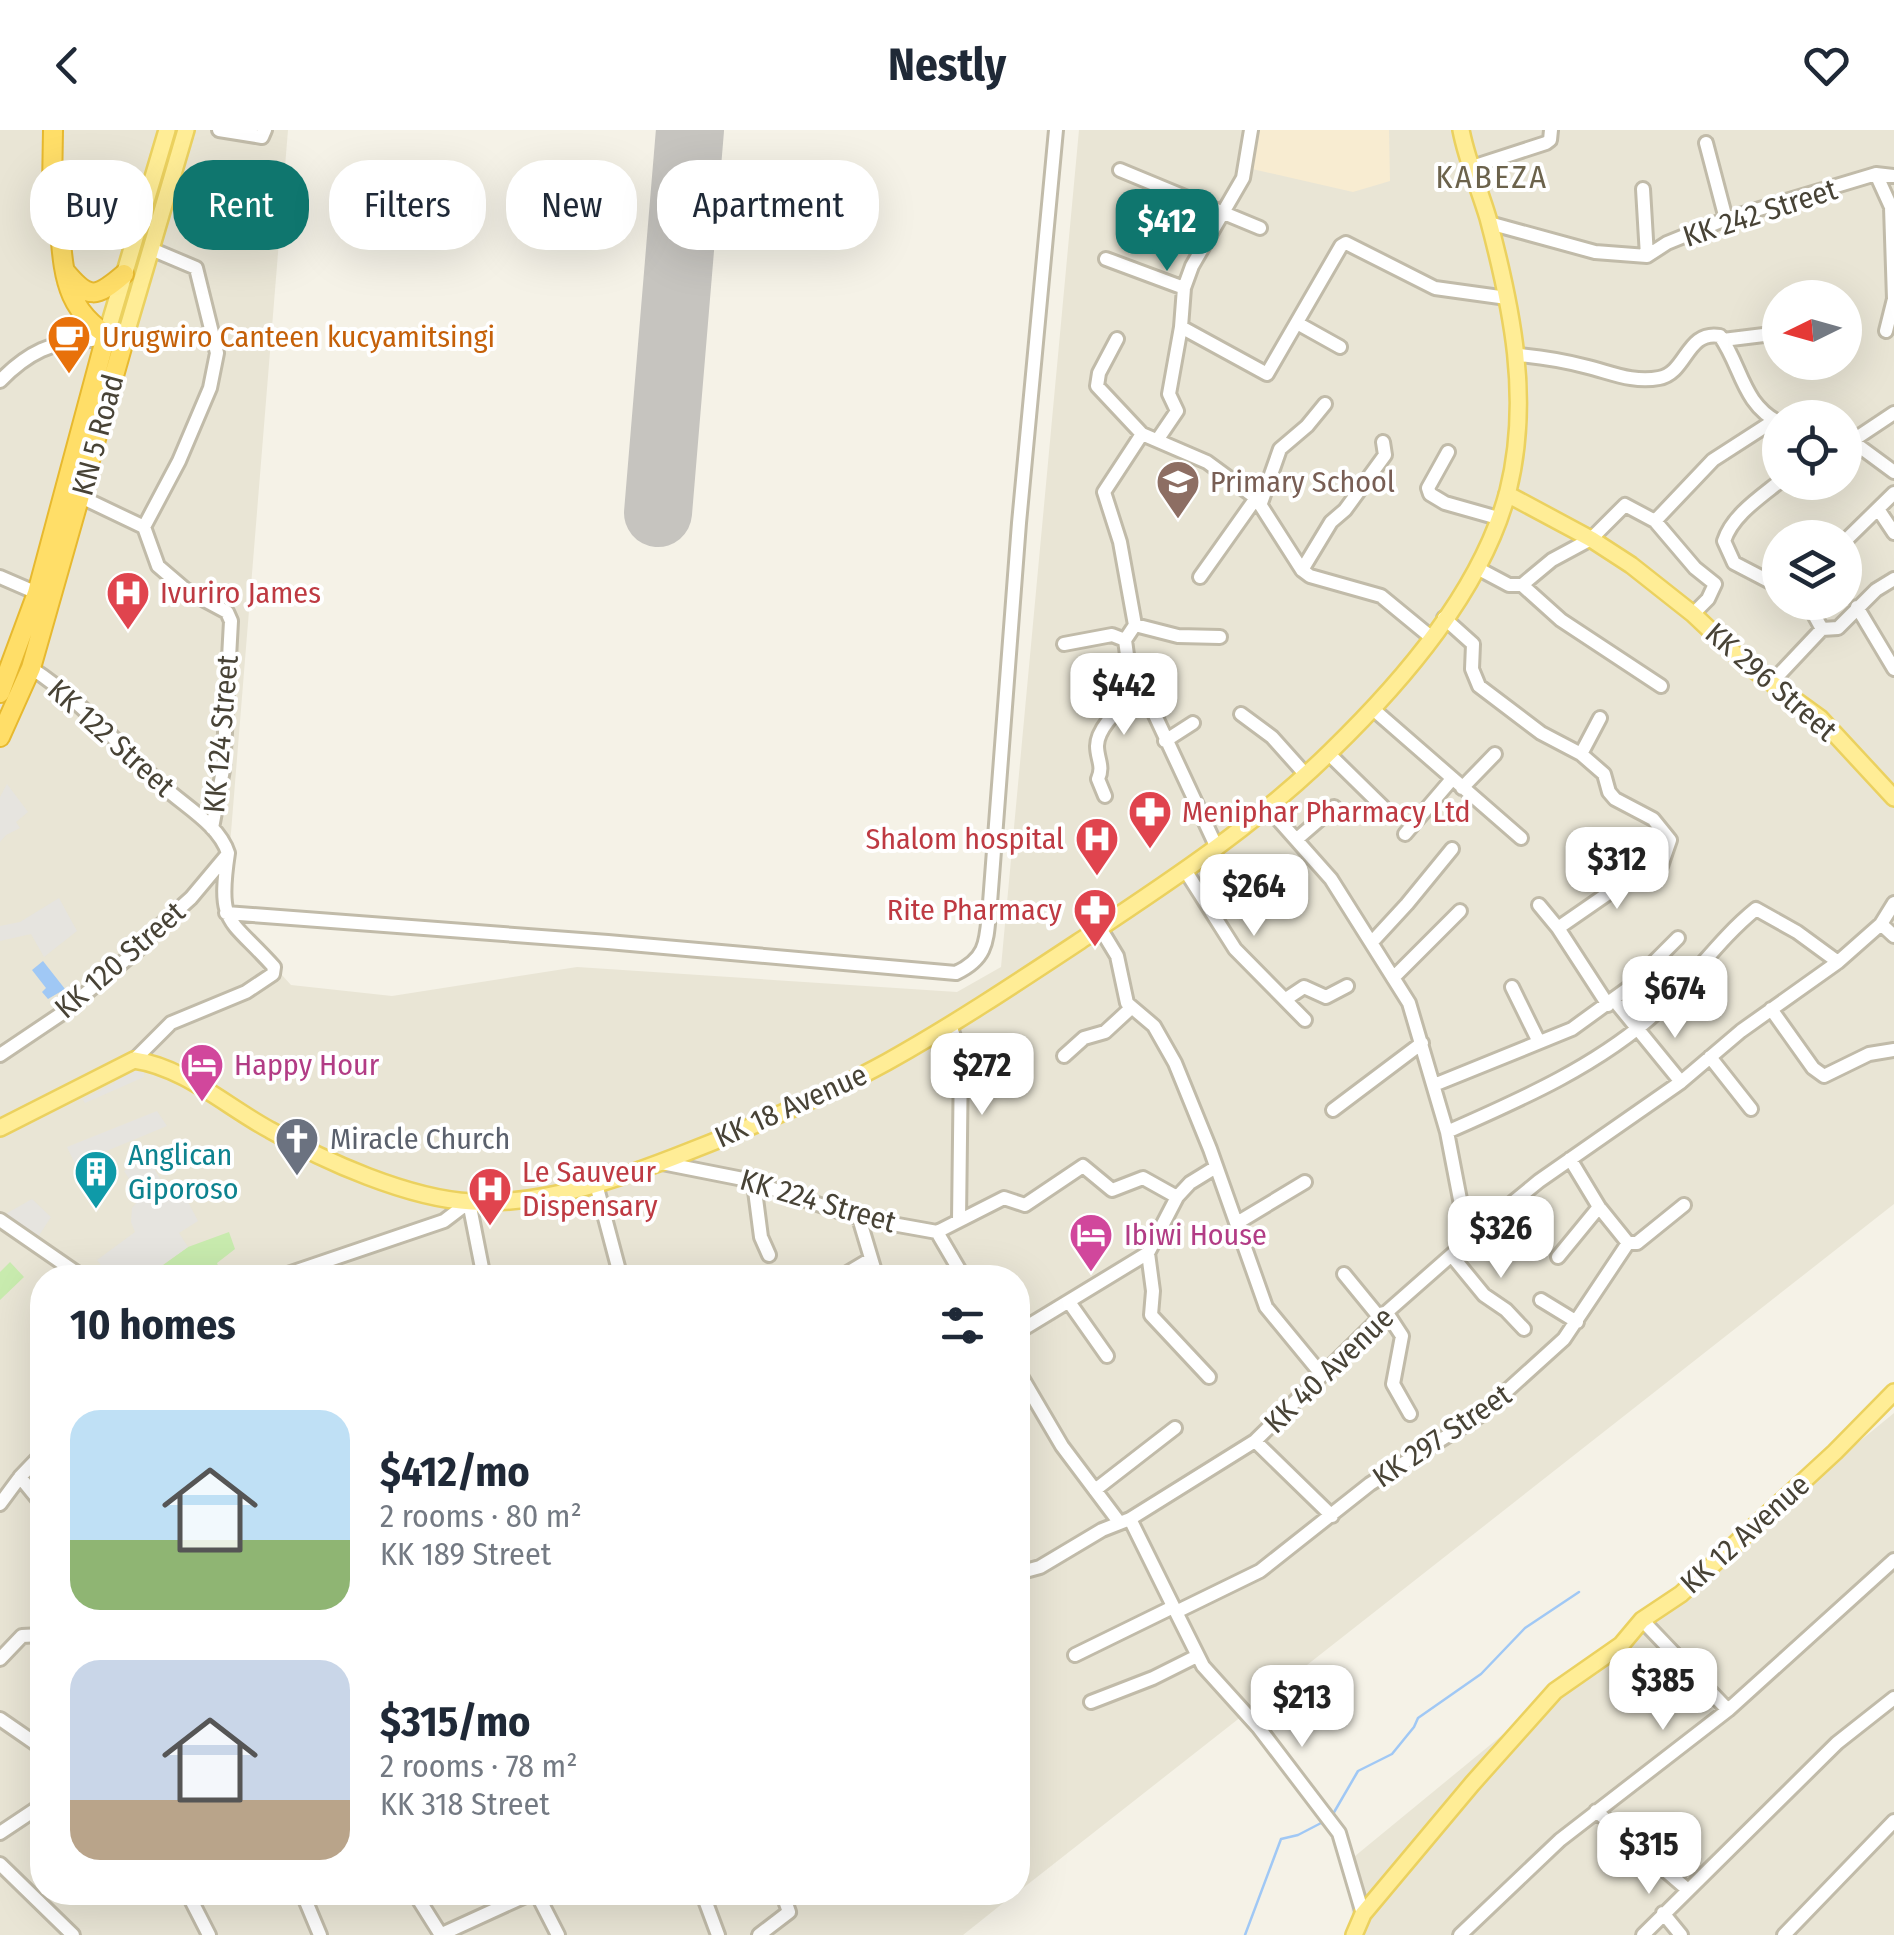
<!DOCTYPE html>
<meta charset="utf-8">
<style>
:root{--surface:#fff;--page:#f6f6f7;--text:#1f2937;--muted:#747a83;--accent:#0f766e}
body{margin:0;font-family:"Fira Sans Condensed",sans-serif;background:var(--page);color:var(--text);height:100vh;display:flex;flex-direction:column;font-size:38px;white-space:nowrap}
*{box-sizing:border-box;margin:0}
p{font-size:32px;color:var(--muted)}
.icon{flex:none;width:55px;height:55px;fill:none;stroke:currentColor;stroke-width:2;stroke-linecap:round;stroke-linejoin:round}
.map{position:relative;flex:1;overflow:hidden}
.panel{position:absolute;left:30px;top:1135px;width:1000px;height:640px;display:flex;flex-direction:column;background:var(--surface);border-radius:40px;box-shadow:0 10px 40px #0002}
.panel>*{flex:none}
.top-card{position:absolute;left:30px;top:30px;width:1000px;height:90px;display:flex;gap:20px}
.needle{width:65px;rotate:265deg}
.tools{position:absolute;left:1762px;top:150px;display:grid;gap:20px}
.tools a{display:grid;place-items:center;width:100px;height:100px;border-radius:50%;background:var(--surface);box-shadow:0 10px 40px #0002;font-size:50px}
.price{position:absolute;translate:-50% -85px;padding:0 22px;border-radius:20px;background:#fff;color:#222;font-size:32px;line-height:65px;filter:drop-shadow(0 2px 5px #0008)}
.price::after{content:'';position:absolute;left:50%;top:60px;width:30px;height:22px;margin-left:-15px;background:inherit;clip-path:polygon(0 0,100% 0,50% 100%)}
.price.on{background:var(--accent);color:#fff}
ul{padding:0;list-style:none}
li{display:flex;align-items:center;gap:30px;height:250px;padding:0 40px}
li span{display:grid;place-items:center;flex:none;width:280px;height:200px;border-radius:30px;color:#555}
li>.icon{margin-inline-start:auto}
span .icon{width:120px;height:120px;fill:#fffc;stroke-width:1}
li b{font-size:42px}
h2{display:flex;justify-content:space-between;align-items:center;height:120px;padding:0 40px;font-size:42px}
.chip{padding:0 35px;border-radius:40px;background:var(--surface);box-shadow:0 10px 40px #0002;font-size:35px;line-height:90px}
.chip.on{background:var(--accent);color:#fff}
header{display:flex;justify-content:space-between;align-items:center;height:130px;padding:0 40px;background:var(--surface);font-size:45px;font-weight:700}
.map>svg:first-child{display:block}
.residential{fill:#e9e5d5;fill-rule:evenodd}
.commercial{fill:#f8ecd1}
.green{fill:#c8ebae}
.parking{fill:#e6e4df}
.water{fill:#a0c8f5}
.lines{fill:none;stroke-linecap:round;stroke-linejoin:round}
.stream{stroke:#a0c8f5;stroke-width:2.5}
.runway{stroke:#c6c4bf;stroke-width:68}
.minor-casing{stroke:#c1bba9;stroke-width:18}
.major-casing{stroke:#ebd15f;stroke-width:20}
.highway-casing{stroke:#e7b92f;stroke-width:22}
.minor{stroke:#fff;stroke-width:12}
.major{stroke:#ffed96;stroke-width:15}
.highway{stroke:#ffde68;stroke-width:18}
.labels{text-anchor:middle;stroke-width:8;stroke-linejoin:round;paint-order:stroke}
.street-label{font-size:30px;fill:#484336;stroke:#fff}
.food-label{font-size:30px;fill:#c56008;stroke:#fff;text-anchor:start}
.education-label{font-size:30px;fill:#785e54;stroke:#fff;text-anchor:start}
.health-label{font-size:30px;fill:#be3a42;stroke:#fff;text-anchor:start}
.hotel-label{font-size:30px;fill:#b23c85;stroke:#fff;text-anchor:start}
.worship-label{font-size:30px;fill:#5b616d;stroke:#fff;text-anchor:start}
.culture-label{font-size:30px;fill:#0d838f;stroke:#fff;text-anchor:start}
.neighbourhood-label{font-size:32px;letter-spacing:2.5px;fill:#6c634c;stroke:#fff}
</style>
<header><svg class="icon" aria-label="back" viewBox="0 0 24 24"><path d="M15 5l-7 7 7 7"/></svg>Nestly<svg class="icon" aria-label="heart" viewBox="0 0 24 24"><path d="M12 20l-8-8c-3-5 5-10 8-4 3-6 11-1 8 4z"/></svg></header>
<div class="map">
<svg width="1894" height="1805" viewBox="0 0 1894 1805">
<rect width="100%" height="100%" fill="#f5f2e7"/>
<path class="residential" d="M0,0H288L226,764L231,789L291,855L392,866L577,837L957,862L1001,837L1079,0H1894V1074L1018,1762V1148H42V1762H1017L963,1805H0ZM1780,168H1845V232H1780ZM1780,288H1845V352H1780ZM1780,408H1845V472H1780Z
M1894,1283V1805H1353L1349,1731Z"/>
<path class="commercial" d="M1253,0H1389L1390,51L1353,62L1252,39Z"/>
<path class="green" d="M229,1102L235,1119L217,1133L219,1138L202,1147L145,1148L188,1117Z
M10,1132L24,1147L0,1170V1142Z"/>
<path class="parking" d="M7,654L28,682L16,692L20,698L6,705L0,712V667Z
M59,768L77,801L44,827L31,804L0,811V796L20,792Z
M144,937V947L85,973L83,970L115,953L111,944Z
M157,981L167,996L75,1034L67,1017Z
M147,1027L174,1071L184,1064L198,1091L179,1103L188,1117L145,1147H110L97,1130L135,1102L131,1092L132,1078L141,1067L124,1041Z
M32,1069L51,1087L36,1110L2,1086Z"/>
<path class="water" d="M43,831L65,859L48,869L42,862L46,858L32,840Z"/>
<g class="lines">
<path class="stream" d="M1333,1684L1358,1641L1392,1624L1414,1597L1418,1588L1481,1544L1525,1498L1579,1462
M1245,1805L1281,1709L1298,1705L1323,1692"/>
<path class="runway" d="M658,383L690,0"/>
<defs>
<path id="minor" d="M219,0L262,7L265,0
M1706,13L1726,89
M1469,38L1546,13L1550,10L1551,0
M1120,40L1260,98
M1876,44L1894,46
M1643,59L1647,126
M1489,93L1595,122L1647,126L1667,113L1726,89L1876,44L1891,77L1894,169L1886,201
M151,119L196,138L217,223L210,258L179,331L144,397L158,436L186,460L227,482L231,491L223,640L212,698
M1106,129L1184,158
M1297,193L1340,217
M1181,197L1267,244L1341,116L1346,113L1435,158L1507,168
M1117,209L1099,243L1097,256L1142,304L1207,332L1256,368L1302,440L1310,446L1381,466L1432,508
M1723,210L1772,204L1780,196
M1518,225C1541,227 1565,231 1588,237C1612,243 1634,253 1659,248C1687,243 1686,200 1720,206C1742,237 1742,274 1780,293
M0,251C27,223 53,210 92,210
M1142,304L1104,362L1120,412L1135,495L1125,510L1127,525L1217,718
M1158,309L1177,281L1169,264L1181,197L1184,158L1192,136L1243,48L1251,0
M1845,309L1852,311L1894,342
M1852,311L1894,283
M1448,322L1428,358L1430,364L1445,373L1498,388
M1779,352C1759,368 1732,386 1724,411L1734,433L1780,457
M81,367L144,397
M1261,373L1280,319L1307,296L1325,274
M1878,379L1894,403
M1655,391L1695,438L1715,454L1708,469L1693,484
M1845,411L1894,363
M1477,438L1509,455H1522L1552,430L1591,409L1625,375L1655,391L1713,330L1775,290
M1302,440L1331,392L1345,380L1385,325L1383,312
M0,447L37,463
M1200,447L1256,368
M1522,455L1561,490L1661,556
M1807,472L1822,499
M1857,477L1894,539
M1444,488L1473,514L1472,539L1479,556L1541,603L1581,624L1604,644L1609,662L1615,669L1653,689L1670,710L1661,736L1626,751L1558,798L1608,875
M1135,495L1178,506L1220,507
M1064,514L1112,505L1125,510
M31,538C82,571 120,617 164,657C186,677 219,695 228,723
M1773,551L1822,499L1838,498L1876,460L1894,449
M1373,579L1521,708
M1241,584L1272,607L1306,645
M1165,611L1193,593
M1329,624L1383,677
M1581,624L1600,588
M1462,658L1495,624
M1105,666L1098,649C1104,636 1097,629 1097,616C1097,595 1128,571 1141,556
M1268,678L1331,749L1409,873L1447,1002L1468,1111
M1405,704L1452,649
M1297,709L1334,677
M1185,740L1235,819L1305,890
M1539,775L1558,798
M226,783L608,812L956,843C990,827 986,808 990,773L1019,393L1056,0
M1881,794L1894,806
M1100,798L1117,826L1127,873L1154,896L1175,933L1210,1019L1266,1177L1322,1245
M1372,812L1407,774L1452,719
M1393,848L1460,781
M1512,857L1539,912
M1286,869L1304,857L1326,867L1347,856
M1614,870L1681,952
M1771,879L1813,938L1824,946L1869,924L1894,920
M950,895L961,927L959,1090
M0,925L61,884L148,811L152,803L191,768L227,725
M1064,926L1084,908L1105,902L1131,878
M1710,927L1751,979
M134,930L171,893L246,862L273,844L274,837C229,787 217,796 228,723
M1434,955L1572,899L1627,859L1678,808
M1333,980L1422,913
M1447,1002C1520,970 1602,934 1660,879C1694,847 1720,808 1756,779L1797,802L1838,832
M662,1033L743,1049L859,1088L937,1102L1004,1068L1025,1075L1083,1036L1112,1060L1143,1048L1177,1067
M754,1053L761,1107L769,1125
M596,1054L621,1148
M469,1072L484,1148
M859,1088L877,1148
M0,1090L84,1148
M1237,1093L1305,1052
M937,1102L964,1148
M1628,1113H1637L1684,1075
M1148,1123L1153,1161L1151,1185L1209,1247
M1452,1126L1484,1165L1506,1180L1524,1199
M1558,1127L1599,1077
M1344,1144L1380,1188
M276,1148L444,1091L469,1072
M839,1148L871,1129
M1541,1170L1577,1192
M1069,1172L1107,1226
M1387,1183L1402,1206L1393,1254L1410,1284
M1018,1202L1148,1123L1177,1067L1190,1053L1216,1037
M1018,1241L1062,1316L1119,1392
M1255,1311L1332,1386
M20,1347L42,1374
M1095,1360L1175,1298
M0,1374L20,1347L42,1324
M1130,1389L1176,1482L1260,1441L1370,1354L1479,1286L1564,1209L1628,1113L1599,1077L1570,1029
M1018,1443L1040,1437L1102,1400L1130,1389L1255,1311L1380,1188L1489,1092L1539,1051L1681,952L1741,901L1838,832L1881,794L1894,773
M1176,1482L1203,1536L1259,1598L1339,1703L1363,1784
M1642,1490L1728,1580
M1075,1525L1173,1477
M0,1529L22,1506L42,1505
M1091,1572L1153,1548L1197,1526
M0,1589L42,1618
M1596,1681L1688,1760
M0,1703L42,1675
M0,1734L73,1805
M187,1762L209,1805
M302,1762L320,1805
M414,1762L441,1805
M536,1762L558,1805
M702,1762L718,1805
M1663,1783L1681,1805
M440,1805L534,1762
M759,1805L789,1782L782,1762
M1460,1805L1560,1710L1728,1580L1894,1430
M1643,1805L1837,1613L1894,1568
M1784,1805L1894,1691"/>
<path id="major" d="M106,206L167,0
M123,214L186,0
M1507,364L1591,409L1631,435L1693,484L1747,535L1820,588L1894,668
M0,998L134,930C184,937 227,977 270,1000C324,1031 409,1069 472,1072C547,1075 622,1048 690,1021C757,995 823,967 887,932C955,894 1021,850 1086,807C1172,750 1258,693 1331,621C1403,551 1482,460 1508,361C1531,269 1512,178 1488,88C1479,58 1467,31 1461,0
M1354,1805L1363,1784L1472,1654L1555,1561L1621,1515L1642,1490L1681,1464L1835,1322L1894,1262"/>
<path id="highway" d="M52,59L53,0
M65,141C89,170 96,168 124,144
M0,563L37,463L106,206
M0,607L31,538L123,214C46,177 69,118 53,49"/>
</defs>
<use href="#minor" class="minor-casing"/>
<use href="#major" class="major-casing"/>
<use href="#highway" class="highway-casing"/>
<use href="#minor" class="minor"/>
<use href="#major" class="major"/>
<use href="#highway" class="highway"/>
</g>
<defs>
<symbol id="cafe-pin" viewBox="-11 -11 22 30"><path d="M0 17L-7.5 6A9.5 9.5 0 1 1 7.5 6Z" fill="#e8710a" stroke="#fff"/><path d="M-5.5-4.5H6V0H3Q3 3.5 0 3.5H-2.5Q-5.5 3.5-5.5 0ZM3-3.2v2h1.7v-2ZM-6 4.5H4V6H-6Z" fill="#fff"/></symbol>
<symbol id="school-pin" viewBox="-11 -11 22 30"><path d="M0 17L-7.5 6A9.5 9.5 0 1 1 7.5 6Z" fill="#8d6e63" stroke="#fff"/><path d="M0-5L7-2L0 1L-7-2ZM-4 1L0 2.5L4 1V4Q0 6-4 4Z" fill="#fff"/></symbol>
<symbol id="hospital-pin" viewBox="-11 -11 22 30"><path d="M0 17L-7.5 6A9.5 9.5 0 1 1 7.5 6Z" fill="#e0444e" stroke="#fff"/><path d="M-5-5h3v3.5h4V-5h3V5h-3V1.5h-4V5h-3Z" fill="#fff"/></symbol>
<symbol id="pharmacy-pin" viewBox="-11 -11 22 30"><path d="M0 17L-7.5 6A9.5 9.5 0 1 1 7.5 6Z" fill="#e0444e" stroke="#fff"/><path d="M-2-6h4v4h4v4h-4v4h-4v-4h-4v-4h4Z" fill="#fff"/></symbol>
<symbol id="hotel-pin" viewBox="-11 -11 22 30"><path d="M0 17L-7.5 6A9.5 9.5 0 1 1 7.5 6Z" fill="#d1479c" stroke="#fff"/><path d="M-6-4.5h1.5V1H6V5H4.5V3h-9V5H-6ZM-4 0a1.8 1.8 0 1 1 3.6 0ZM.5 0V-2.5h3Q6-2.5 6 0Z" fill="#fff"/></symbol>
<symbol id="church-pin" viewBox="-11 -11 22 30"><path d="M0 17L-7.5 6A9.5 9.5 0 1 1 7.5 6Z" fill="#6b7280" stroke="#fff"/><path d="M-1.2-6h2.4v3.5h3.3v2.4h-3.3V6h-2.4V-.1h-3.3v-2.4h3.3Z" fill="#fff"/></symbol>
<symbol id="building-pin" viewBox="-11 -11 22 30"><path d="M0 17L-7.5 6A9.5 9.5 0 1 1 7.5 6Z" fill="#0f9aa8" stroke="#fff"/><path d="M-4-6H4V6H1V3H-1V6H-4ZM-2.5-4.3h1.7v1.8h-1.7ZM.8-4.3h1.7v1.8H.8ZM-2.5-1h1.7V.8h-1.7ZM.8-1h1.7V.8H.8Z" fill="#fff"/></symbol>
</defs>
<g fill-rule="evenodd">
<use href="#cafe-pin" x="44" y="182" width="50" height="68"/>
<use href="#school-pin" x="1153" y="327" width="50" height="68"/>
<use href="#hospital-pin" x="103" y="438" width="50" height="68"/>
<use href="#pharmacy-pin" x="1125" y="657" width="50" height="68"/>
<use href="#hospital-pin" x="1072" y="684" width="50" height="68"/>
<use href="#pharmacy-pin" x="1070" y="755" width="50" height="68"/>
<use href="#hotel-pin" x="177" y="910" width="50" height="68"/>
<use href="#church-pin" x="272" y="984" width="50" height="68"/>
<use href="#building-pin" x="71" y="1017" width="50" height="68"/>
<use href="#hospital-pin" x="465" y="1034" width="50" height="68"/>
<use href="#hotel-pin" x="1066" y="1080" width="50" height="68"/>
</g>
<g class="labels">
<g class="street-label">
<text transform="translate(1760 83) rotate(-18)" y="10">KK 242 Street</text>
<text transform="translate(98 305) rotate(-75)" y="10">KN 5 Road</text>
<text transform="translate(1771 552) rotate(41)" y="10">KK 296 Street</text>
<text transform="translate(221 604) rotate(-85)" y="10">KK 124 Street</text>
<text transform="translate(111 608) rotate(42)" y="10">KK 122 Street</text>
<text transform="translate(120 830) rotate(-41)" y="10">KK 120 Street</text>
<text transform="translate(791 976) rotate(-24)" y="10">KK 18 Avenue</text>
<text transform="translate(818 1071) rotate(16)" y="10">KK 224 Street</text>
<text transform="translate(1329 1240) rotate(-44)" y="10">KK 40 Avenue</text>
<text transform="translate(1442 1306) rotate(-34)" y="10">KK 297 Street</text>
<text transform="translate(1745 1404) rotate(-42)" y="10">KK 12 Avenue</text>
</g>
<g class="food-label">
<text x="102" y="217">Urugwiro Canteen kucyamitsingi</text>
</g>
<g class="education-label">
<text x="1210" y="362">Primary School</text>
</g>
<g class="health-label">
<text x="160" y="473">Ivuriro James</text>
<text x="1182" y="692">Meniphar Pharmacy Ltd</text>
<text x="1064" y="719" text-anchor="end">Shalom hospital</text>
<text x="1062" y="790" text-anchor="end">Rite Pharmacy</text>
<text x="522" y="1052">Le Sauveur<tspan x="522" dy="34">Dispensary</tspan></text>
</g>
<g class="hotel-label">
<text x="234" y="945">Happy Hour</text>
<text x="1124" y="1115">Ibiwi House</text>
</g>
<g class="worship-label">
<text x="330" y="1019">Miracle Church</text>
</g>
<g class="culture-label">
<text x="128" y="1035">Anglican<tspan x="128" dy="34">Giporoso</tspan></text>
</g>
<g class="neighbourhood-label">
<text x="1492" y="58">KABEZA</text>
</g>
</g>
</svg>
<div class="tools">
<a><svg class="needle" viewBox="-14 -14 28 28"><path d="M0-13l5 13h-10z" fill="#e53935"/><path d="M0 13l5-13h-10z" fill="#747a83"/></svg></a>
<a><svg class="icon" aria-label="locate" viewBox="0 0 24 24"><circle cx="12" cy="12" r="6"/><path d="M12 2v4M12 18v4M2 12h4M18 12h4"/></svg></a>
<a><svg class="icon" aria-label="layers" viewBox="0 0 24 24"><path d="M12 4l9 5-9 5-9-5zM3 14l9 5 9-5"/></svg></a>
</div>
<b class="price on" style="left:1167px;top:144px">$412</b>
<b class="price" style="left:1124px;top:608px">$442</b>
<b class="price" style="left:1617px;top:782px">$312</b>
<b class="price" style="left:1254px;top:809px">$264</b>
<b class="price" style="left:1675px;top:911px">$674</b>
<b class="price" style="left:982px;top:988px">$272</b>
<b class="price" style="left:1501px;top:1151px">$326</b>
<b class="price" style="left:1663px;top:1603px">$385</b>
<b class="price" style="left:1302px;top:1620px">$213</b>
<b class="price" style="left:1649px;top:1767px">$315</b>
<div class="top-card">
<a class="chip">Buy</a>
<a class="chip on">Rent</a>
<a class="chip">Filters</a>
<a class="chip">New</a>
<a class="chip">Apartment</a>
</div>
<section class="panel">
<h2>10 homes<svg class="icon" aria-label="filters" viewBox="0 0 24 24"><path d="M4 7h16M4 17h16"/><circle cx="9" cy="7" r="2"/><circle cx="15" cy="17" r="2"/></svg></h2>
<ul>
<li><span style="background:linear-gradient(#bfe0f5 65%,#8fb573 0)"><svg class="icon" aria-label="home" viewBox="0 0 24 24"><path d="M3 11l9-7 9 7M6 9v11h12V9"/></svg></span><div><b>$412/mo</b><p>2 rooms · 80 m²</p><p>KK 189 Street</p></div></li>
<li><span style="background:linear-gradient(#c9d6e8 70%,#b9a48a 0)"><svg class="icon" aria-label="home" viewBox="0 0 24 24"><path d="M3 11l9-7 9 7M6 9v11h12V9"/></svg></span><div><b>$315/mo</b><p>2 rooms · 78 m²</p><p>KK 318 Street</p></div></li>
</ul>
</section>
</div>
